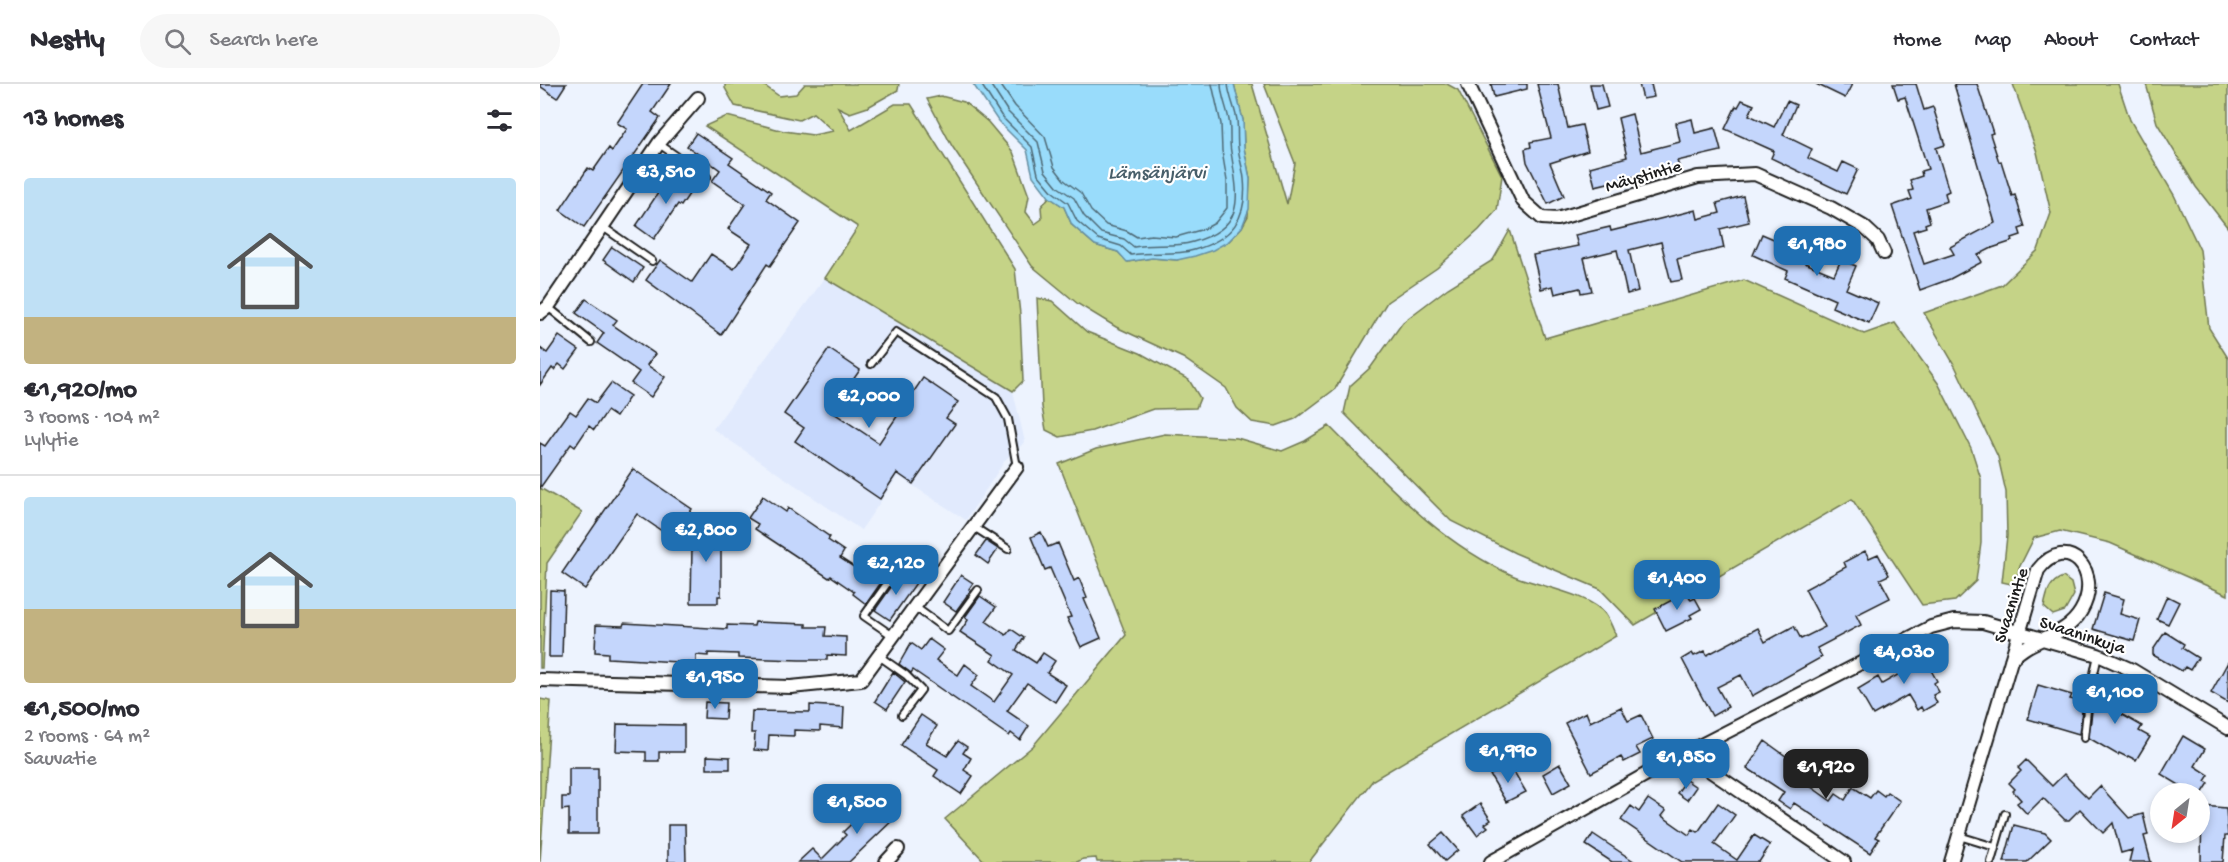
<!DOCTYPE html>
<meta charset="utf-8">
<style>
:root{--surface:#fff;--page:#f7f7f7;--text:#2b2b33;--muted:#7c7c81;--line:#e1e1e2;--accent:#1f6fb2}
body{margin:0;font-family:"Gochi Hand",sans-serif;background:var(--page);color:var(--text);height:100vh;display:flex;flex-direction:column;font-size:22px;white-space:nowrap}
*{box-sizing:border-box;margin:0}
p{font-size:20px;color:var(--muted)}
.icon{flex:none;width:33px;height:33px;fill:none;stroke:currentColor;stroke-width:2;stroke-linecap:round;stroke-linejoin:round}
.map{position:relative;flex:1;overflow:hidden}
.side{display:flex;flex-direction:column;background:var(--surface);width:540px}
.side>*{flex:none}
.needle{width:39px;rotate:210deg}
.controls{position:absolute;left:1610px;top:699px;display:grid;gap:12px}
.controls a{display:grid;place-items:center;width:60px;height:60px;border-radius:50%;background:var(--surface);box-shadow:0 3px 9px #0003;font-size:30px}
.price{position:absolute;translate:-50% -51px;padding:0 14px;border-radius:12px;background:var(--accent);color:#fff;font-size:20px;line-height:39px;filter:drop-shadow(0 2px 3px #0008)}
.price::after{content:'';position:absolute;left:50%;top:36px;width:18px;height:14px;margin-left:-9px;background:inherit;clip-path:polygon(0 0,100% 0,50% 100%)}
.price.selected{background:#222;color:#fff}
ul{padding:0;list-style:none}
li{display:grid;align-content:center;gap:12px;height:318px;padding:0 24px}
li+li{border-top:2px solid var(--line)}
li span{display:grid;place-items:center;height:186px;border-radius:6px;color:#555}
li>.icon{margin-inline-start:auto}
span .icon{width:108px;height:108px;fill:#fffc;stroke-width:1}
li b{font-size:26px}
h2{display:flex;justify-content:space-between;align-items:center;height:72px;padding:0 24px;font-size:26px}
header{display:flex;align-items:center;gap:36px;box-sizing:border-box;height:84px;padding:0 30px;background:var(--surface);border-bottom:2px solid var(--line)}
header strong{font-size:28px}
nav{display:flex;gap:33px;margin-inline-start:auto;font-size:21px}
.search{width:420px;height:54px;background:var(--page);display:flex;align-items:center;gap:15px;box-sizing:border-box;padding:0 21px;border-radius:33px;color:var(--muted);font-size:22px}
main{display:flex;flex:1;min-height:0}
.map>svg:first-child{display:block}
.built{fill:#e1eafd}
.green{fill:#c5d387;stroke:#707852;stroke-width:1.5}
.water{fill:#99dcfb;stroke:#678fa2;stroke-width:1.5}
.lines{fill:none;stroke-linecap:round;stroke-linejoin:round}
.shore{stroke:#4e6975;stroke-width:1.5}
.building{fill:#c4d6fc;stroke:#1c1c1c;stroke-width:1.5}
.lane-casing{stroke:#1c1c1c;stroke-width:10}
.street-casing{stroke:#1c1c1c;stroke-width:16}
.lane{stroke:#fff;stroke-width:6}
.street{stroke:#fff;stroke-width:12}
.labels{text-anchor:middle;stroke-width:4.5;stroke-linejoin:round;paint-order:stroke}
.street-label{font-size:18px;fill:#1c1c1c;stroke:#fff}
.water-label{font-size:20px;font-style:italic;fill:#485f6a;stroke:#fff}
</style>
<header>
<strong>Nestly</strong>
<div class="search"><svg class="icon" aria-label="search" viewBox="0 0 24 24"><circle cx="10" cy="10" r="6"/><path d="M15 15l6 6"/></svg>Search here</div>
<nav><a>Home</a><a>Map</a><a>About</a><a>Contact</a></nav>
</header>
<main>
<section class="side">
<h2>13 homes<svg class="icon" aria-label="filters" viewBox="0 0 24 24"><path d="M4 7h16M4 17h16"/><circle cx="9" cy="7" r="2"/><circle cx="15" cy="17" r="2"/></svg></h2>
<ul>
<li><span style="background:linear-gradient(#bfe0f5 75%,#c2b280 0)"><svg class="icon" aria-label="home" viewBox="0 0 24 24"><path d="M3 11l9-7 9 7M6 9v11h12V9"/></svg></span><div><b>€1,920/mo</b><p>3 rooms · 104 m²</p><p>Lylytie</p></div></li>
<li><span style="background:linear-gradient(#bfe0f5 60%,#c2b280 0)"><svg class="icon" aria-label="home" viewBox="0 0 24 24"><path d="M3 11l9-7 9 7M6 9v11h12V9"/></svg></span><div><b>€1,500/mo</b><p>2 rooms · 64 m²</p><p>Sauvatie</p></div></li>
</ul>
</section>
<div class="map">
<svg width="1688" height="778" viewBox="0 0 1688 778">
<rect width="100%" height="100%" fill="#edf3fe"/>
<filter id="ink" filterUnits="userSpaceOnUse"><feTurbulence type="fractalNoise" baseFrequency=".0167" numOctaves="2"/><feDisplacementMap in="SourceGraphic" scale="12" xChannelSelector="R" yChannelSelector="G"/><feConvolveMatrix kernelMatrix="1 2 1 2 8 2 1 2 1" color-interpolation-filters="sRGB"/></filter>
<g filter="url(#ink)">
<path class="built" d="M285,194L473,307L485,358L466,375L426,436L358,392L321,446L173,345Z"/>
<path class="green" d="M185,0H222L239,12L256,10L265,0H359L358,6L328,23L310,29L298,23L311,46L355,20H371L475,185L480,230L483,297L473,307L285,194L318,143L165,42L187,32L244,47L273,51L293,47L273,29L259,36L195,22L185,4Z
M694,0H712L747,120L755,79L724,0H907L918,6L962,92L957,126L939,146L897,184L847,218L795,305L755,335L736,342L712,338L697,324L686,304L643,274L576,243L538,220L492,182L412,62L387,15L401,12L424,18L448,38L473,68L489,112L486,128L495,140L502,135L501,123L509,113L524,123L532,141L555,161L578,168L588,178L612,174L637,176L689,157L702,143L708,132L710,95L704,64L703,36Z
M1473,0H1578L1590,36L1634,111L1660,166L1669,244L1688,274V511L1570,459L1520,447L1494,454L1479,484L1476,501L1462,498L1467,452L1466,408L1458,373L1415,282L1384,229L1462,201L1498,166L1511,129L1497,68Z
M1606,0H1688V144L1656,103L1617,39Z
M970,146L1005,254L1204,196L1324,250L1355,239L1398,299L1431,364L1441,395V459L1436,497L1415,517L1382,521L1312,415L1095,541L1060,505L975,469L911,437L804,329L810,302L831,283L863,238L908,204L953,176Z
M497,214L512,217L547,248L600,269L649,296L660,314L656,324L613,325L552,347L520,353L506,346L502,323Z
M789,342C845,398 899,459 974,492C998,502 1051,510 1066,531C1070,537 1073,545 1076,552L833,696L769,778H557L556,774L543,775L537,778H445L405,735L493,662L586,551L519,380L556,365L625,350L697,354L742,367L765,357Z
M0,404L42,428L7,479L2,584H0Z
M1523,493L1531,499L1534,511L1525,527L1513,531L1504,523C1507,509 1509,498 1523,493Z
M0,615L11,617L0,778Z"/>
<path class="water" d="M433,0H694L703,36L704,64L710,95L709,125L702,143L689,157L673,166L655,172L637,176L612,174L587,178L578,168L555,161L532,141L524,123L509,113L493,92L487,66L458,37Z"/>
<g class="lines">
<path class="shore" d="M441,0L462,33L492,63L498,90L513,108L528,119L537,137L558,155L581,162L591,171C614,167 633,172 654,166C692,155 708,135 704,95C703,84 699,74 698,63C697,54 698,45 697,36C695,24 689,12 688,0
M450,0L468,28L498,58L505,87L518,103L534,114L544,132L561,149L584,155L594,163C614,159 633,164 653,158C707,143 698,113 691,68C689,57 691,46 689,36C687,24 681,12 681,0
M460,0L475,22L505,53L514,83L524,96L541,109L551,127L566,141L587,147L597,153L611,151L636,153L664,145L675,139L687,124V97L682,67L681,40L672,0"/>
</g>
<path class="building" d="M0,0H26L17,14L0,2Z
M103,0H131L112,28L120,34L44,143L20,126L48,84L53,87L69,64L72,67L87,45L77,39Z
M951,0H987V5L954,13Z
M997,0H1018L1028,44L1042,41L1048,67L1010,79L1024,112L1008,120L987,78L985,65L991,63L990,58L1011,54Z
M1050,0H1062L1068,23L1056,26Z
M1099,0H1111L1114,13L1103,15Z
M1276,0H1312L1305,14Z
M1353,0H1376L1384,26L1393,23L1405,61L1396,64L1409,107L1405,109L1407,117L1386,124L1390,138L1385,140L1386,143L1373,147L1384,180L1414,170L1410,163L1455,139L1414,0H1437L1453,49L1450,50L1459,78L1461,77L1472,112L1475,111L1485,143L1479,145L1481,151L1472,154L1473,157L1452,164L1438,171L1442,178L1410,195L1380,206L1352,122L1372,115L1369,107L1373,106L1370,96L1382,92L1381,87L1388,85L1365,13L1358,15Z
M1202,16L1214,21L1209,31L1234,43L1247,17L1256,21L1243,51L1272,65L1268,74L1298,88L1303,78L1318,85L1306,110L1231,74L1234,67L1185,45L1196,22L1198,23Z
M1092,30L1101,68L1140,58L1136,39L1152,35L1155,49L1175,44L1181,67L1137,77L1139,82L1055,102L1050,83L1087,73L1078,34Z
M156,49L193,74L189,79L231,108L226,115L260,139L230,182L227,180L181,251L106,196L120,176L152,198L171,170L194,185L211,160L188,145L205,120L172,97L180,86L147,62Z
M137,87L156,100L141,122L138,120L114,155L96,142L120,106L123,108Z
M1203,112L1209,138L1180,145L1184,164L1137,175L1142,196L1131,198L1121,158L1089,166L1098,207L1087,210L1077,166L1044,174L1052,207L1041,209L1040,204L1015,210L1013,202L1001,205L993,171L1038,162L1035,151L1070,143L1071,147L1156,126L1158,135L1180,129L1177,119Z
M1222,150L1269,170L1265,179L1294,191L1301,176L1316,182L1306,205L1338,219L1329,239L1292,223L1295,216L1245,194L1248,187L1213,171Z
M72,163L103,184L94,198L63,176Z
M46,215L77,236L73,241L115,270L107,281L125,293L111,313L91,299L99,288L57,259L64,249L36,229Z
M19,252L39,266L25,285L19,280L14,286L12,284L0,301V264L7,269Z
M289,265L320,286L291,327L339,359L383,294L418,318L406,334L415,340L373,400L357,389L340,415L255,357L264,344L244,330Z
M71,299L90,312L76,333L67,327L54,346L49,342L35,363L31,360L0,404V359L5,362L30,327L36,331L48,314L56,319Z
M93,385L152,425L132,454L97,430L45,505L22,489Z
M223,412L246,428L248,424L290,453L288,456L304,467L300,474L326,491L339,472L351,481L352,483L326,520L313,510L314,508L291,492L289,494L215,445L218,440L208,434Z
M148,441L181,442V512H178V519H151L152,462H148Z
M501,448L508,463L518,459L534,497L539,494L547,514L544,515L561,554L541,563L527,534L531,533L510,484L505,486L491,453Z
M446,457L458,465L448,480L436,471Z
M1325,467L1329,474L1338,470L1349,491L1340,495L1350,514L1316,531L1321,541L1277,564L1282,573L1212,612L1201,591L1177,603L1188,623L1172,632L1142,575L1152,569L1154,572L1165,567L1167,571L1218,544L1225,558L1254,542L1261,555L1285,543L1265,505L1306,483L1304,478Z
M361,489L376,499L350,536L335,526Z
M421,491L433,499L429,505L431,506L416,527L403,518Z
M10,506L24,507L22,573H9Z
M1147,508L1151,516L1155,514L1161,525L1150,531L1152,534L1126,547L1115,525Z
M1564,509L1584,515L1580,530L1600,536L1594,557L1553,545Z
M440,512L456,523L446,537L466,551L471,545L484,554L476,566L496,579L503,569L515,577L507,589L526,601L515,618L487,599L467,627L489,642L480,656L471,649L469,652L373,586L371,589L359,580L371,559L381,566L389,555L404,566L396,576L418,591L425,580L439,591L431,602L454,618L473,591L452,576L455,571L420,548L428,536L425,533Z
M1627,512L1639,518L1628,540L1617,535Z
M215,538L266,540V543H286L285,552L306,553V572L287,571V576H259L198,574V570L168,569V572L156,571V579L68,574V569L55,568L56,541L83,542L84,539L187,545V541L214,542Z
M1625,548L1644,560L1642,564L1658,574L1650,586L1645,583L1642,587L1613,571V566Z
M1378,563L1397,597L1394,599L1399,608L1393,611L1397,619L1383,627L1381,623L1377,626L1368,611L1333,631L1318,605L1338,593L1342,600L1363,588L1356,575Z
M1688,578V619L1671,609Z
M353,588L365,598L347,625L335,617Z
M1568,593L1582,602L1569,623L1573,626V629L1574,626L1602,642L1599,647L1610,653L1596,676L1588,672L1587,673L1579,669L1578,671L1549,654L1553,618Z
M1498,601L1532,611L1530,615L1543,618L1539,650L1488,635Z
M165,618L186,619L185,635L164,634Z
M270,621L304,623L303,644L280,642V647L254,646V652L229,651L228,667L214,666L215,649H211L212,627L270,628Z
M1081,623L1088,637L1101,631L1113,655L1096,663L1100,670L1084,678L1081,673L1051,689L1025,639L1046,628L1050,638Z
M381,631L397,642L386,659L407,672L418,657L427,663L423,669L431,674L424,686L433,692L421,710L394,692L398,686L361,661Z
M77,640L144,641V668H119V677H106V668L76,667Z
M1643,652L1665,665L1655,682L1669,691L1665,697L1669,699L1662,710H1654L1621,690Z
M1225,657L1261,683L1256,692L1291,717L1296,710L1305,716L1313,703L1330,714L1336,706L1344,712L1347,708L1360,717L1335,753L1339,755L1330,769L1254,719L1250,725L1238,717L1244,708L1207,684Z
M167,672L190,673V685H167Z
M1486,676L1512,702L1524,690L1548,714L1560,702L1589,734L1603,730L1608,751L1604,752L1611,778H1589L1592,766L1581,769L1573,739L1563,749L1540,725L1529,736H1525L1503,714L1487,730L1477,719L1481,716L1473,707L1475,705L1469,699L1481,687L1478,684Z
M1020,680L1031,699L1013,709L1003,690Z
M970,681L986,708L966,718L950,691Z
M29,684H58V750H29V725L22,726V713H29Z
M1146,696L1156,703L1147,716L1137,709Z
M338,714L356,733L309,778H258L272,765L282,775L306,751L303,748Z
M1108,715L1126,727L1122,732L1149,751L1153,745L1158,748L1178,719L1195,731L1174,760L1197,776L1214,751L1230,761L1219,778H1142L1081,736L1091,722L1099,728Z
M940,720L951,736L945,740L948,743L937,751L923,732Z
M1662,722L1686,724L1688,752H1685L1683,778H1661Z
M128,741H145L146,778H128Z
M1474,741L1505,749L1511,755L1487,778H1464Z
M903,749L918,766L905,777L890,760Z
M1053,750L1095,778H1072L1046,761Z"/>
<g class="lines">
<defs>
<path id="lane" d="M119,60L167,93
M63,143L112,177
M8,223L51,258
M331,280L356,248L456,313L468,335L477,383
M434,443L468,465
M375,523L408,547L438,506
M353,552L324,532L356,487
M339,572L366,591L381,606L362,631
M1544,654L1548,617L1558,571
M1419,752L1455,763
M1451,778L1465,730"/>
<path id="street" d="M928,0L983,117L1002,134L1017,135L1158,93L1215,90L1291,124L1324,143L1338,156L1344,169
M0,229L8,223L119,59L158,14
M0,596L251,603L321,596L477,383
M1155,665L1169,686L1304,778
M346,778L358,765
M951,778L1128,678L1391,543L1414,537L1443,538L1558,571L1592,586L1688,644
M1411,778L1498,486C1527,448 1564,488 1541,527C1524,556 1492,551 1471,576"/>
</defs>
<use href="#lane" class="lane-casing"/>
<use href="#street" class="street-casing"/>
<use href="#lane" class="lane"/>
<use href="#street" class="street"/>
</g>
</g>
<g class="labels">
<g class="street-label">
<text transform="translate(1103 91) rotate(-16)" y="6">Mäystintie</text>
<text transform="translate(1470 521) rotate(-72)" y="6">Svaanintie</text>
<text transform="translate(1543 550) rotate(18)" y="6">Svaaninkuja</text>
</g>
<g class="water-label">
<text x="617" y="94">Lämsänjärvi</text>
</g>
</g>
</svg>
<div class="controls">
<a><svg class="needle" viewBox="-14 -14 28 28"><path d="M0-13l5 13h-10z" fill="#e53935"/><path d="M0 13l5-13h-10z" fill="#7c7c81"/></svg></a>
</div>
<b class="price" style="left:126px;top:121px">€3,510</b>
<b class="price" style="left:1277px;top:193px">€1,980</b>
<b class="price" style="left:329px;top:345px">€2,000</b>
<b class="price" style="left:166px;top:479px">€2,800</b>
<b class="price" style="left:356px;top:512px">€2,120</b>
<b class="price" style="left:1137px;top:527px">€1,400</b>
<b class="price" style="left:1364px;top:601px">€4,030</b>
<b class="price" style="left:175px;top:626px">€1,950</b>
<b class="price" style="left:1575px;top:641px">€1,100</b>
<b class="price" style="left:968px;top:700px">€1,990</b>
<b class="price" style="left:1146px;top:706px">€1,850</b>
<b class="price selected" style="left:1286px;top:716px">€1,920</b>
<b class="price" style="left:317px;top:751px">€1,500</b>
</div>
</main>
